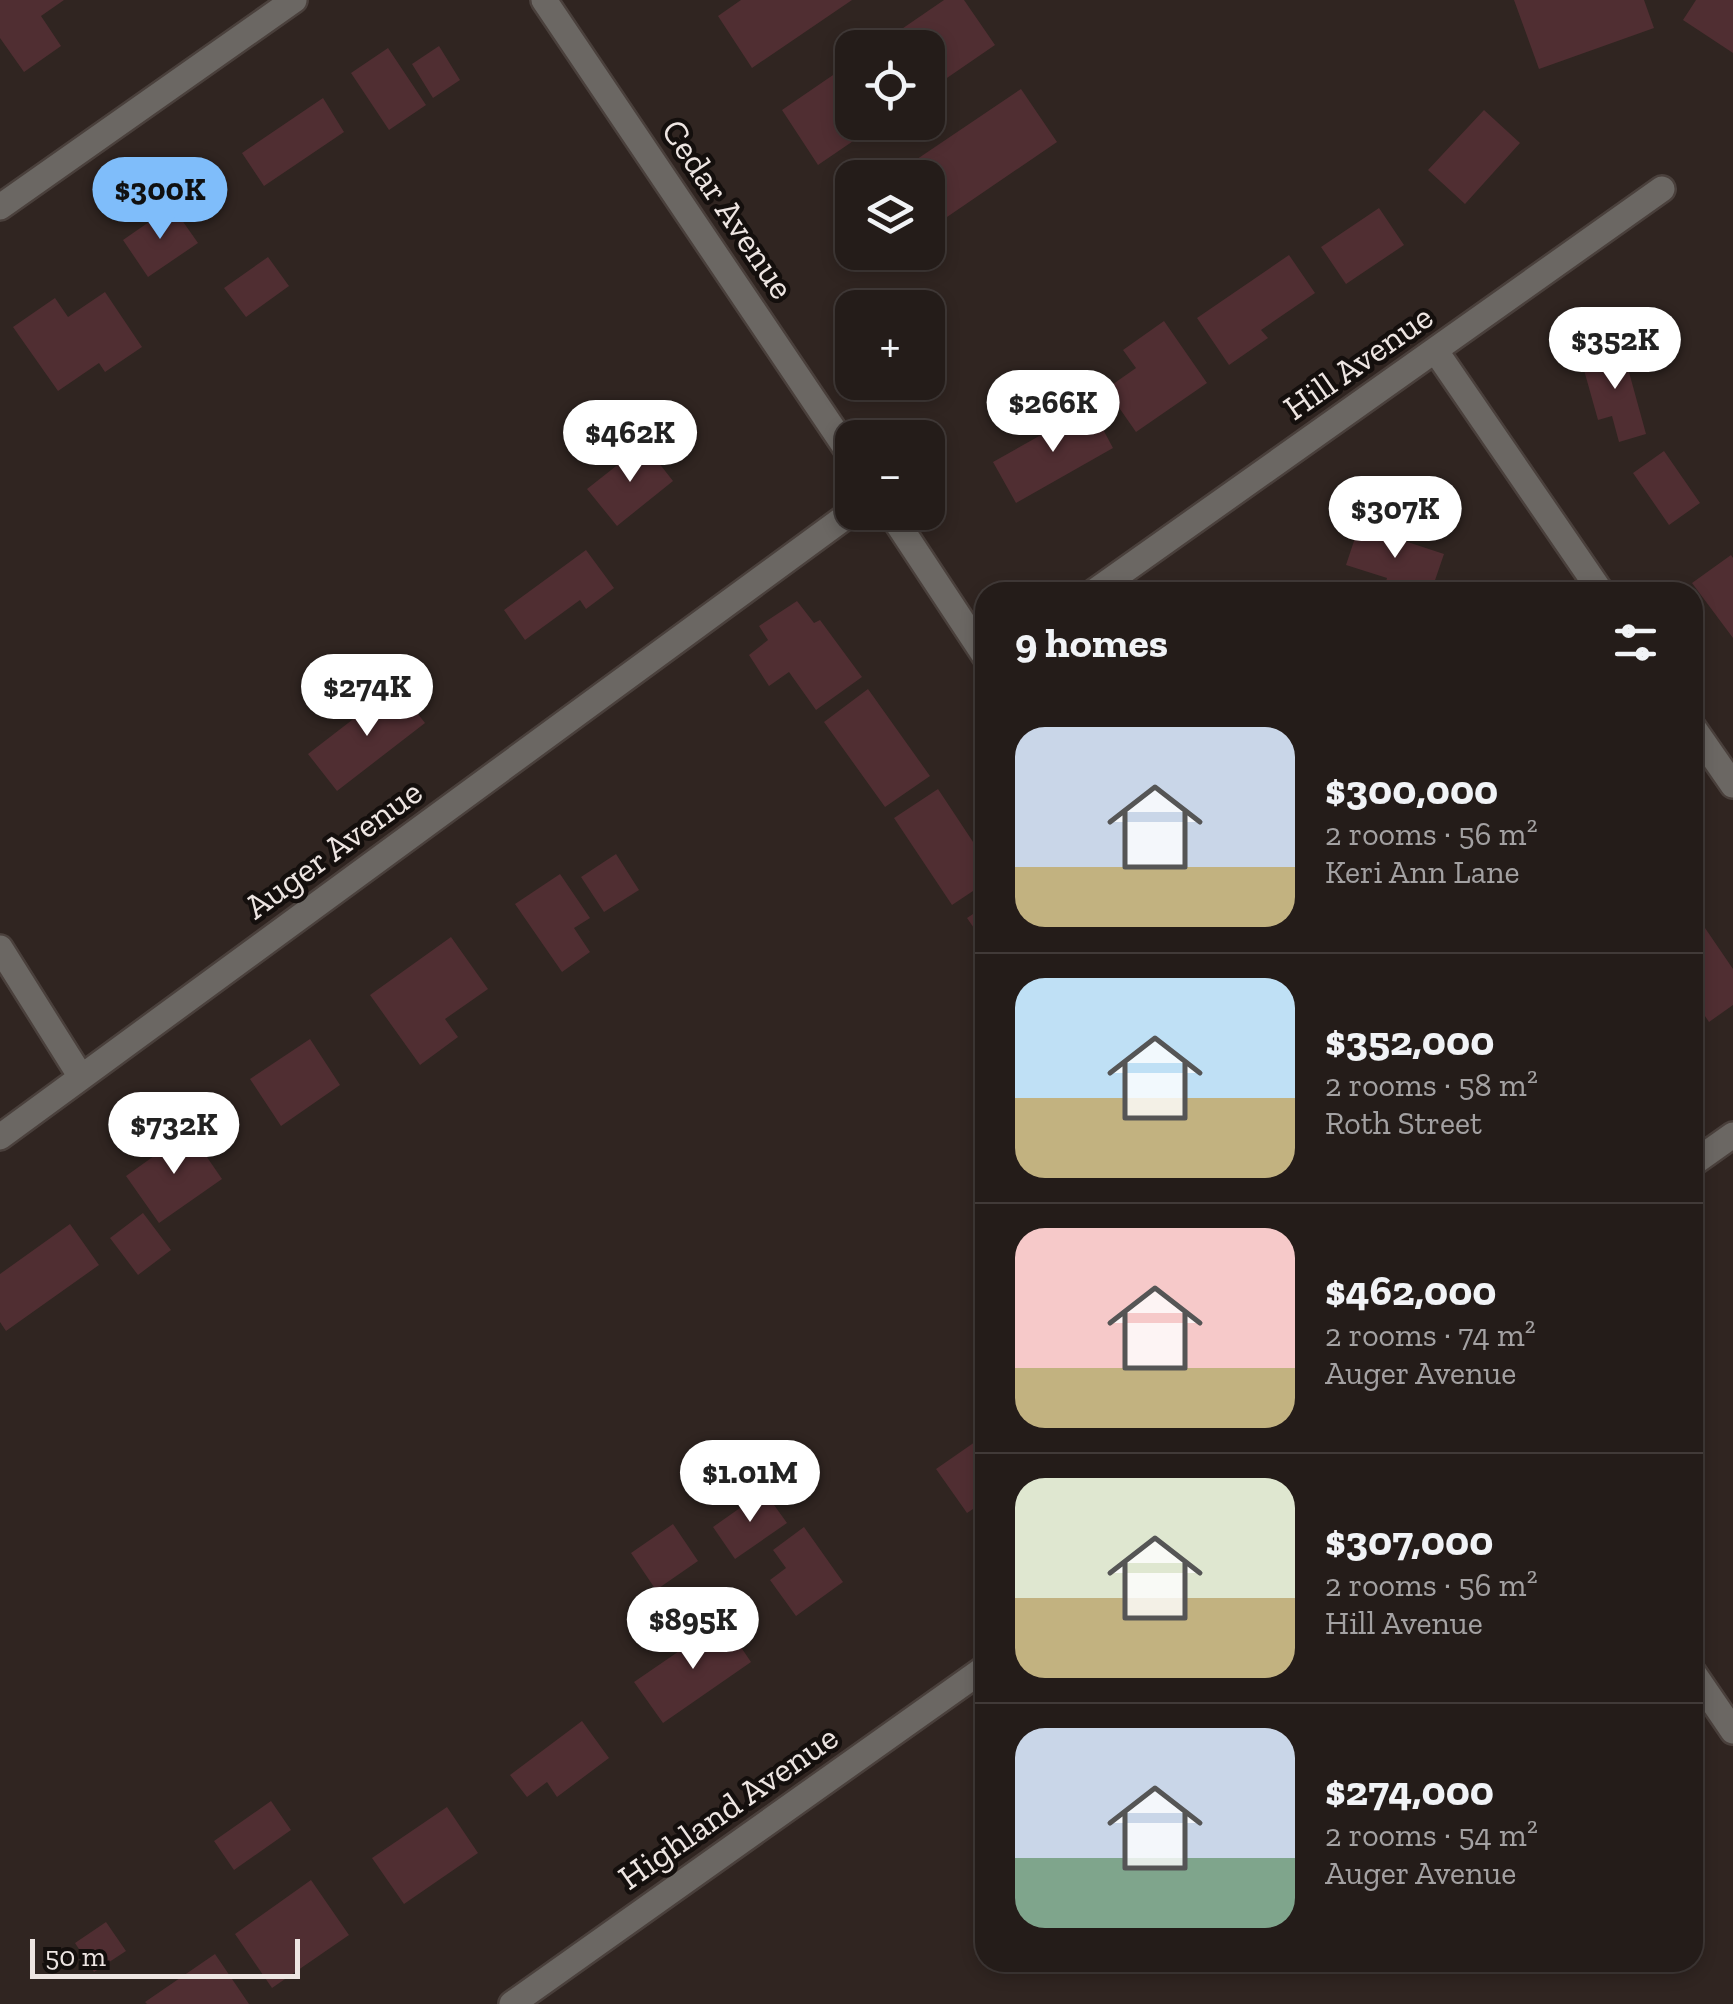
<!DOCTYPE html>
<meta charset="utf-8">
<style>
:root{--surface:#241c19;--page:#302926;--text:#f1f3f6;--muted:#a3a1a2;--line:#413a38;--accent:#7fbdfa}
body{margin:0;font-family:"Zilla Slab",serif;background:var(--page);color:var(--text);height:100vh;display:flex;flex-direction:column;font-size:38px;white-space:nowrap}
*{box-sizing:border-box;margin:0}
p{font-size:32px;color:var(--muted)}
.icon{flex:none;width:55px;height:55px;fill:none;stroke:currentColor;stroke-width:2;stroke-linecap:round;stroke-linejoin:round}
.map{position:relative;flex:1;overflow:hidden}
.sheet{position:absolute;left:975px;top:582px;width:728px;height:1390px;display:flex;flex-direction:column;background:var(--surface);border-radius:30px;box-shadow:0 5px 15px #0003,0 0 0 2px var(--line)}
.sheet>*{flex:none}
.controls{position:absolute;left:835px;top:30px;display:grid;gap:20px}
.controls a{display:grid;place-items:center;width:110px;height:110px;border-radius:20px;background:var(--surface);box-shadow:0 5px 15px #0003,0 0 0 2px var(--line);font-size:50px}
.scale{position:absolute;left:30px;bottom:25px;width:270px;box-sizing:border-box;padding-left:10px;border:5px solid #ede5e2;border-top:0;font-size:28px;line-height:35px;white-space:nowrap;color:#ede5e2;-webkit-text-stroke:8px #140f0d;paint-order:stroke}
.price{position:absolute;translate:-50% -85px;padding:0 22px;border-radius:35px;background:#fff;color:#222;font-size:32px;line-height:65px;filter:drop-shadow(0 2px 5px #0008)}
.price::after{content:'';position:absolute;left:50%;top:60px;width:30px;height:22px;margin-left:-15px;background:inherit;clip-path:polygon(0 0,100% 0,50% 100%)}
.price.on{background:var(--accent);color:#111}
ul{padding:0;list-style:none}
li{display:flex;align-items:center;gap:30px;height:250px;padding:0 40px}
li+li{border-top:2px solid var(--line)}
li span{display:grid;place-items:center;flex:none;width:280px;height:200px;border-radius:30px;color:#555}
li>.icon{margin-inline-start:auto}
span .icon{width:120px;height:120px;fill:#fffc;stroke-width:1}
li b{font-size:42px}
h2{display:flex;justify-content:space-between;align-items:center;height:120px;padding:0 40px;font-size:42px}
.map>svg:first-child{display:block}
.building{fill:#502e32}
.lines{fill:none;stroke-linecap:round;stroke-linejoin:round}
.minor-casing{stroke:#4a403c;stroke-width:30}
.minor{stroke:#6b6763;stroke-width:25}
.labels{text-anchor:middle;stroke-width:9;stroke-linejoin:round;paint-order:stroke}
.street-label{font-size:35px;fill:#ede5e2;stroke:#140f0d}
</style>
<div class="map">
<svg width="1733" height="2004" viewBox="0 0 1733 2004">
<rect width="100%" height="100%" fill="#302521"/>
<path class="building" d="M0,0H64L41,16L61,46L24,72L0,38Z
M741,0H852L752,68L718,16Z
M944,0H964L995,45L928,91V48H874Z
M1514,0H1644L1654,28L1539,69Z
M1696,0H1733V53L1683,20Z
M439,46L460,80L433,98L412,64Z
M388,48L426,105L389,130L351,73Z
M852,62V122H881L818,165L782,110Z
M1021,89L1057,142L928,230V178H889Z
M323,98L344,132L264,186L242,153Z
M1484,110L1520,143L1465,204L1428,170Z
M172,206L198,243L148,277L123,240Z
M1379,208L1404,245L1346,284L1321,247Z
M1289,255L1315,293L1261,330L1268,338L1229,365L1197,318Z
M268,257L289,286L246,317L224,288Z
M105,292L142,347L105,372L99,363L58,391L13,327L55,298L68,317Z
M1164,321L1207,383L1136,432L1106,389L1136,368L1123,350Z
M1621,343L1646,434L1619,442L1612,416L1598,420L1584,370L1595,367L1590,351Z
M1091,407L1113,448L1016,503L993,462Z
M644,444L673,481L617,526L587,489Z
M1664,451L1700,503L1669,525L1633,473Z
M1359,526L1444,554L1432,589L1424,586L1422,592H1383L1387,578L1346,565Z
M586,550L614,588L586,609L580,600L525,640L504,610Z
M1731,555L1733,558V638L1692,583Z
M797,601L814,623L820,620L862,677L816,710L789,672L769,686L749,655L768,640L759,626Z
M396,686L425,723L337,791L308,754Z
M868,689L930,776L885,807L824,722Z
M938,789L985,860V883L952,905L894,818Z
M616,854L639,890L604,912L581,877Z
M560,874L590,918L574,928L590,952L562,972L515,904Z
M985,906V944L967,918Z
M1703,925L1733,969V1005L1709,1022L1692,997V932Z
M451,937L488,989L445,1019L458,1037L420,1065L370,995Z
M310,1039L340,1085L281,1126L250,1079Z
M189,1131L222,1179L159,1223L126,1176Z
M143,1213L171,1250L138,1275L110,1238Z
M70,1224L99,1265L6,1331L0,1322V1274Z
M985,1435V1501L967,1513L936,1469Z
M764,1491L787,1523L735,1559L713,1527Z
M673,1524L698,1561L656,1590L631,1553Z
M804,1527L843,1582L796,1616L770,1580L786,1568L773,1550Z
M723,1621L751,1662L663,1723L634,1682Z
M582,1721L609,1758L557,1797L547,1782L527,1797L510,1775Z
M271,1801L291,1830L234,1870L214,1841Z
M447,1807L478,1853L404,1904L372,1858Z
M311,1880L349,1935L272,1988L235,1934Z
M106,1922L126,1951L94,1972L75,1943Z
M215,1954L249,2004H147L145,2002Z"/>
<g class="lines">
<defs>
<path id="minor" d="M544,0L852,457
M0,207L294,0
M1435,350L1601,592
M890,512L985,656
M1094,592L1662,189
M1692,726L1733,785
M0,948L81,1077
M0,1137L852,512
M1692,1164L1733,1135
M1692,1671L1733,1731
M512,2004L985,1668"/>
</defs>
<use href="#minor" class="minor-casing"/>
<use href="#minor" class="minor"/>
</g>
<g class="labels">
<g class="street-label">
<text transform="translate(728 209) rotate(56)" y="12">Cedar Avenue</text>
<text transform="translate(1358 362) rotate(-35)" y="12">Hill Avenue</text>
<text transform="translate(333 849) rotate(-36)" y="12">Auger Avenue</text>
<text transform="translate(728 1807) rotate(-35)" y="12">Highland Avenue</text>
</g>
</g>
</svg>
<div class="controls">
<a><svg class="icon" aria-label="locate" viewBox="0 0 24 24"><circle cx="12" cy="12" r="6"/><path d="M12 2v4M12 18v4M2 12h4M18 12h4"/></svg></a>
<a><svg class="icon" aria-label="layers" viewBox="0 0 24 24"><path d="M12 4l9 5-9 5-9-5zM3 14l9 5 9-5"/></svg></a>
<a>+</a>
<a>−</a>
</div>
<div class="scale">50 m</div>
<b class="price on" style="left:160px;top:242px">$300K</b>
<b class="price" style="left:1615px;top:392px">$352K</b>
<b class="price" style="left:1053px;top:455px">$266K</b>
<b class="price" style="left:630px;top:485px">$462K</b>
<b class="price" style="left:1395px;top:561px">$307K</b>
<b class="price" style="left:367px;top:739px">$274K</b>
<b class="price" style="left:174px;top:1177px">$732K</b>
<b class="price" style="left:750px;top:1525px">$1.01M</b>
<b class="price" style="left:693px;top:1672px">$895K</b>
<section class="sheet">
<h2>9 homes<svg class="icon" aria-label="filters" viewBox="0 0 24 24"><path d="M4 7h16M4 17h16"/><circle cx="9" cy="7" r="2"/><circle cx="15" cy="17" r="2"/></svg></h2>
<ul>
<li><span style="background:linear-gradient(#c9d6e8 70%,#c2b280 0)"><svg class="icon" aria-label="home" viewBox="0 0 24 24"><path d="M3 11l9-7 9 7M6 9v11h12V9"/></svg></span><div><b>$300,000</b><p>2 rooms · 56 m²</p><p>Keri Ann Lane</p></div></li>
<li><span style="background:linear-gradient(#bfe0f5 60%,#c2b280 0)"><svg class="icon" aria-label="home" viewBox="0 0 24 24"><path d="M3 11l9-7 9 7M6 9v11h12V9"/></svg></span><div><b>$352,000</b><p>2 rooms · 58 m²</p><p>Roth Street</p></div></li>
<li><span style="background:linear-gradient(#f6c9c9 70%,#c2b280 0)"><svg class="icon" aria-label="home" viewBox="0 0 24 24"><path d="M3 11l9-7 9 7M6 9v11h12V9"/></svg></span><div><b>$462,000</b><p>2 rooms · 74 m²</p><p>Auger Avenue</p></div></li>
<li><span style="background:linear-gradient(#dfe7d0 60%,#c2b280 0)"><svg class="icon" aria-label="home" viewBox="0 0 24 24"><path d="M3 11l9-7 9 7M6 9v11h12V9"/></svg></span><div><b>$307,000</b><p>2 rooms · 56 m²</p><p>Hill Avenue</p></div></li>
<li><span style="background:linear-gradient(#c9d6e8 65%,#7fa58c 0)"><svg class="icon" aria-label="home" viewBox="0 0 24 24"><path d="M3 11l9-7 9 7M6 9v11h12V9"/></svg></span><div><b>$274,000</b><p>2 rooms · 54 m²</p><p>Auger Avenue</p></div></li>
</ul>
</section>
</div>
